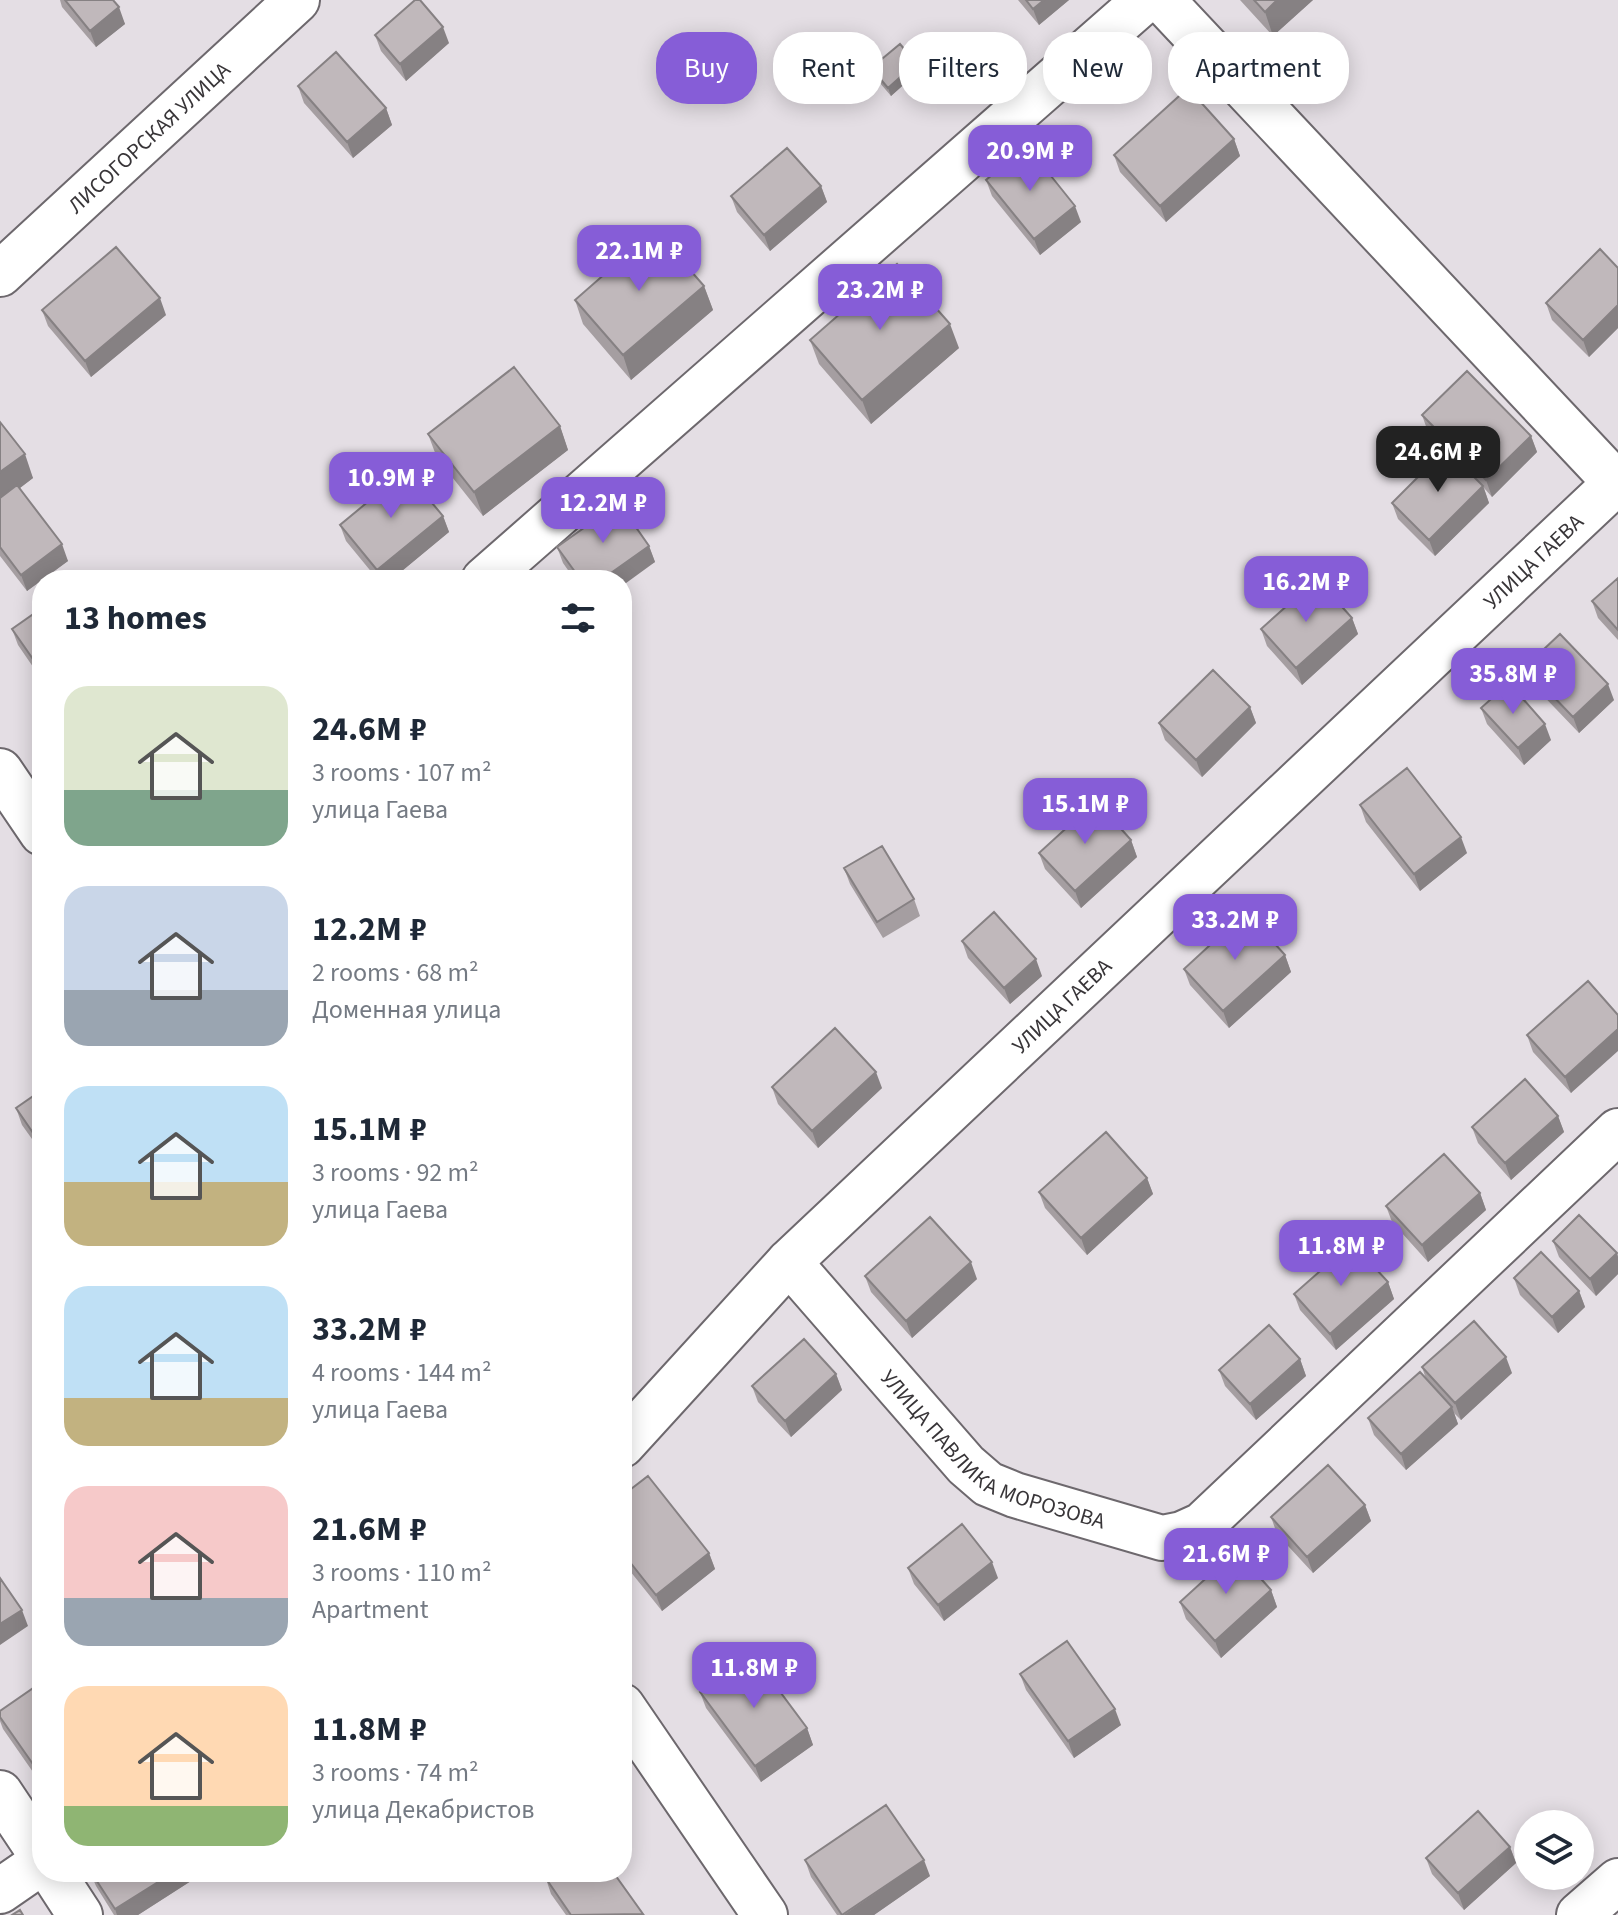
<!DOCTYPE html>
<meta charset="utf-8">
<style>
:root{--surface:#fff;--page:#f6f6f7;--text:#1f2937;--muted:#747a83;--accent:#865dd7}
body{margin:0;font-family:"Source Sans 3",sans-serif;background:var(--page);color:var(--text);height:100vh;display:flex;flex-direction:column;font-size:30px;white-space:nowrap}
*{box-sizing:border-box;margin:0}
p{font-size:26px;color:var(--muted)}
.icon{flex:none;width:44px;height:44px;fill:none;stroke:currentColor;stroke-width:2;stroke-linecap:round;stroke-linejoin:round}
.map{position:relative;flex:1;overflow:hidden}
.details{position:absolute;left:32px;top:570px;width:600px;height:1312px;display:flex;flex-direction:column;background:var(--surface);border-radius:32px;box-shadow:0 4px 20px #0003}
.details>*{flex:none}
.hud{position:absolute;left:656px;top:32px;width:760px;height:72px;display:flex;gap:16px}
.tools{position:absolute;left:1514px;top:1810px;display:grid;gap:16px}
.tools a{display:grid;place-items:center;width:80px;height:80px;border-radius:50%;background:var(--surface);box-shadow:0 4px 20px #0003;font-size:40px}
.price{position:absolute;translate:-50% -68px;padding:0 18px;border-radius:16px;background:var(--accent);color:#fff;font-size:26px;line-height:52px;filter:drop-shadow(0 2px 4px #0008)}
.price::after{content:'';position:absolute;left:50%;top:48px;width:24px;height:18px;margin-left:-12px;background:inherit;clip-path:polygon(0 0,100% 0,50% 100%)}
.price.current{background:#222;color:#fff}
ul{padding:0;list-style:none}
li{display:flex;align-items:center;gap:24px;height:200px;padding:0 32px}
li span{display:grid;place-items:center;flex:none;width:224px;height:160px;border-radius:24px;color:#555}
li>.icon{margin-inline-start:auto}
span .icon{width:96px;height:96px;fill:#fffc;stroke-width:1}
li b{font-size:34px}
h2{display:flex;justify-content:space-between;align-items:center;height:96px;padding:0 32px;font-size:34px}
.chip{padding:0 28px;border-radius:32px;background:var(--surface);box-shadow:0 4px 20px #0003;font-size:28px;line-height:72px}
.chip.current{background:var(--accent);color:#fff}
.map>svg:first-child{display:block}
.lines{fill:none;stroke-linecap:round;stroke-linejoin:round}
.minor-casing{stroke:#6d686d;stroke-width:48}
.minor{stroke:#fff;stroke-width:44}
.wall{fill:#a59ea1}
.shaded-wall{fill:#868183}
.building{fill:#c0b8bb;stroke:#868183;stroke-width:2}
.labels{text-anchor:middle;stroke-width:6;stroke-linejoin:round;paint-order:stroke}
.street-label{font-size:22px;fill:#383538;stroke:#f1ebf1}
</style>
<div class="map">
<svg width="1618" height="1915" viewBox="0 0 1618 1915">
<rect width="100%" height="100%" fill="#e4dee4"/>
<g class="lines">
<defs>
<g id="minor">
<path d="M1162,0L1616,483"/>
<path id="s1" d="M0,274L297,0"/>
<path d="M484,580L1145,0"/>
<path d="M0,771L42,833"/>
<path id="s2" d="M789,1262L966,1465L988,1484L1015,1495L1162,1538L1182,1534L1202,1525L1618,1131"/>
<path id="s3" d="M622,1445L789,1262L1618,481"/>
<path d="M622,1706L765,1915"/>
<path d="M0,1793L42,1856"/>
<path d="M52,1872L80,1915"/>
<path d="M0,1891L42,1862"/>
<path d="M1579,1915L1618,1881"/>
</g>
</defs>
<use href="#minor" class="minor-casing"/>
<use href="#minor" class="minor"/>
</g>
<path class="wall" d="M60,0H113L125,24L96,47L62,7Z
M1018,0H1069L1039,25Z
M1240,0H1313L1273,36Z
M375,35L449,43L406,81L381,51Z
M916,63L919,71L891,96L874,76L871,68Z
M298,86L386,108L392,125L353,158L304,103Z
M1234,139L1240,156L1166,222L1120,172L1114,155Z
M986,180L1081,222L1040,255L992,196Z
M821,186L827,202L770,251L737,212L731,196Z
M1618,268V328L1589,357L1552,320L1546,303Z
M704,286L713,310L631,380L583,324L575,300Z
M42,310L166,315L91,377L48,326Z
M810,340L959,348L871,424L819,364Z
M1422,415L1531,436L1537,452L1492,497L1484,488L1489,503L1435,556L1398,519L1392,503L1446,449L1428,432Z
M0,422L33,478L20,488L68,561L27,591L0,556Z
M560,426L568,450L483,516L437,458L428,434Z
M443,516L449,532L391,580H378L346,541L340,525Z
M649,546L655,562L622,580H575L563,563L557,547Z
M1618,578V640L1598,618L1592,601Z
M42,608V680L18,645L12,629Z
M1352,618L1358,634L1302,685L1267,646L1261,629Z
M1525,667L1614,700L1579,733L1531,683Z
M1250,707L1256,723L1202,777L1165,740L1159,723Z
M1481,708L1551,740L1524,765L1487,724Z
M1360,805L1467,853L1420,891L1366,822Z
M1131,840L1137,857L1081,908L1045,869L1039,853Z
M844,868L914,899L920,916L883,938L850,884Z
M962,941L1042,976L1010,1004L968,958Z
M1285,955L1291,972L1229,1028L1190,985L1184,969Z
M1618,1015L1571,1093L1533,1052L1527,1035Z
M772,1087L882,1088L818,1148L778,1104Z
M42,1090V1153L22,1125L16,1108Z
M1558,1116L1564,1132L1511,1180L1478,1143L1472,1127Z
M1147,1178L1153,1194L1087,1255L1045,1208L1039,1192Z
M1480,1193L1486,1210L1428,1262L1392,1222L1386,1206Z
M1553,1241L1617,1253L1618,1257V1274L1596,1296L1559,1257Z
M865,1276L977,1279L912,1338L871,1292Z
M1514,1278L1579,1291L1585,1307L1558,1333L1520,1295Z
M1388,1282L1394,1299L1336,1350L1300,1310L1294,1294Z
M1300,1359L1306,1376L1256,1420L1225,1386L1219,1370Z
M1422,1367L1512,1373L1461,1420L1454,1413L1458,1424L1406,1470L1374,1435L1368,1418L1426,1379Z
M836,1374L842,1390L791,1437L758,1402L752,1386Z
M622,1496L709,1553L715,1569L662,1611L622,1561Z
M1365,1505L1371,1521L1313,1573L1277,1534L1271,1517Z
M908,1568L998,1578L944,1621L914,1584Z
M1271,1590L1277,1607L1221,1658L1186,1619L1180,1602Z
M1020,1674L1121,1725L1074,1758L1026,1690Z
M42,1682V1785L3,1729L0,1721V1711Z
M700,1692L807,1728L813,1745L761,1782L706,1708Z
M1510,1847L1516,1863L1464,1910L1432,1874L1426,1858Z
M805,1860L930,1876L874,1915H837L811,1877Z
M90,1872H205L138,1915H114L96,1886Z
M539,1872H613L643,1915H566L551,1894L547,1882Z"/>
<path class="shaded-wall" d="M1044,0H1069L1039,25L1033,9Z
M1277,0H1313L1273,36L1265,12Z
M119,7L125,24L96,47L90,31Z
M443,27L449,43L406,81L400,64Z
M916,63L919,71L891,96L888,88Z
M386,108L392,125L353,158L347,142Z
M1234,139L1240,156L1166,222L1160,206Z
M821,186L827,202L770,251L764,235Z
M1075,206L1081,222L1040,255L1034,239Z
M704,286L713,310L631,380L623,355Z
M160,298L166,315L91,377L85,361Z
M1618,305V328L1589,357L1583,340Z
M950,324L959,348L871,424L862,400Z
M560,426L568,450L483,516L474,492Z
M1531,436L1537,452L1492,497L1486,480Z
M25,454L33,478L0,503V472Z
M1483,486L1489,503L1435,556L1429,540Z
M443,516L449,532L391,580H381L377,570Z
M62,544L68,561L27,591L21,575Z
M649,546L655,562L622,586V580H601Z
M1352,618L1358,634L1302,685L1296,668Z
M1608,684L1614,700L1579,733L1573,717Z
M1250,707L1256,723L1202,777L1196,760Z
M1545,724L1551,740L1524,765L1518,748Z
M1461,837L1467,853L1420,891L1414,874Z
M1131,840L1137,857L1081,908L1075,891Z
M1285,955L1291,972L1229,1028L1223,1011Z
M1036,959L1042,976L1010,1004L1004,988Z
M1618,1029V1051L1571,1093L1565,1077Z
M876,1072L882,1088L818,1148L812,1131Z
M1558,1116L1564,1132L1511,1180L1505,1163Z
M1147,1178L1153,1194L1087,1255L1081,1238Z
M1480,1193L1486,1210L1428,1262L1422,1245Z
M1617,1253L1618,1257V1274L1596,1296L1590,1279Z
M971,1262L977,1279L912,1338L906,1321Z
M1388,1282L1394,1299L1336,1350L1330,1334Z
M1579,1291L1585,1307L1558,1333L1552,1317Z
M1506,1357L1512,1373L1461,1420L1455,1403Z
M1300,1359L1306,1376L1256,1420L1250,1404Z
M836,1374L842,1390L791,1437L785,1421Z
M1452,1407L1458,1424L1406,1470L1401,1454Z
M1365,1505L1371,1521L1313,1573L1307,1557Z
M709,1553L715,1569L662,1611L656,1595Z
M992,1562L998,1578L944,1621L938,1605Z
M1271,1590L1277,1607L1221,1658L1215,1641Z
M22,1610L28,1626L0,1645V1624Z
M1115,1709L1121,1725L1074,1758L1068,1741Z
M807,1728L813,1745L761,1782L755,1766Z
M1510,1847L1516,1863L1464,1910L1458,1893Z
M924,1860L930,1876L874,1915H844Z
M174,1872H205L138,1915H117L115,1909Z
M543,1872H562L545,1877L546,1883Z"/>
<path class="building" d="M65,0H113L119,7L90,31Z
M415,0H420L443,27L400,64L375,35Z
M1026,0H1044L1033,9Z
M1254,0H1277L1265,12Z
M900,44L916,63L888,88L871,68Z
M336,52L386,108L347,142L298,86Z
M1188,88L1234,139L1160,206L1114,155Z
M1027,146L1075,206L1034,239L986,180Z
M787,148L821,186L764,235L731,196Z
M655,230L704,286L623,355L575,300Z
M116,247L160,298L85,361L42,310Z
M1600,249L1618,268V305L1583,340L1546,303Z
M897,264L950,324L862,400L810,340Z
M514,367L560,426L474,492L428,434Z
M1467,371L1531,436L1486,480L1422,415Z
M0,422L25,454L0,472Z
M1446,449L1483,486L1429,540L1392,503Z
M405,471L443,516L377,570L340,525Z
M17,485L62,544L21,575L0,547V498Z
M619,503L649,546L601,580H581L557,547Z
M274,572L280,580H263Z
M1618,578V630L1592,601Z
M1317,579L1352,618L1296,668L1261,629Z
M42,608V672L12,629Z
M1560,634L1608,684L1573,717L1525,667Z
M1213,670L1250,707L1196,760L1159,723Z
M1509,683L1545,724L1518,748L1481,708Z
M1407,768L1461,837L1414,874L1360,805Z
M1096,801L1131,840L1075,891L1039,853Z
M882,846L914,899L877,922L844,868Z
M994,912L1036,959L1004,988L962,941Z
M1246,912L1285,955L1223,1011L1184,969Z
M1588,981L1618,1015V1029L1565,1077L1527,1035Z
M835,1028L876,1072L812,1131L772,1087Z
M1525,1079L1558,1116L1505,1163L1472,1127Z
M42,1090V1146L16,1108Z
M1106,1132L1147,1178L1081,1238L1039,1192Z
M1444,1154L1480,1193L1422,1245L1386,1206Z
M1579,1215L1617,1253L1590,1279L1553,1241Z
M930,1217L971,1262L906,1321L865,1276Z
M1352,1243L1388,1282L1330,1334L1294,1294Z
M1541,1252L1579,1291L1552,1317L1514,1278Z
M1474,1321L1506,1357L1455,1403L1422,1367Z
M1269,1325L1300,1359L1250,1404L1219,1370Z
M804,1339L836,1374L785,1421L752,1386Z
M1420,1372L1452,1407L1401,1454L1368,1418Z
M1328,1465L1365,1505L1307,1557L1271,1517Z
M648,1476L709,1553L656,1595L622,1552V1496Z
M962,1524L992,1562L938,1605L908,1568Z
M1236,1551L1271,1590L1215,1641L1180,1602Z
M0,1578L22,1610L0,1624Z
M1067,1641L1115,1709L1068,1741L1020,1674Z
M752,1654L807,1728L755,1766L700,1692Z
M42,1682V1777L0,1717V1711Z
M886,1805L924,1860L842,1915L805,1860Z
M1478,1811L1510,1847L1458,1893L1426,1858Z
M91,1872H174L115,1909Z
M552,1872H613L643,1914L571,1915L545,1877Z
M20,1910L23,1915H12Z"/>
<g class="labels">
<g class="street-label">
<text dy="8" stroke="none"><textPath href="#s1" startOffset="202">ЛИСОГОРСКАЯ УЛИЦА</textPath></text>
<text dy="8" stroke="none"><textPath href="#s3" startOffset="1270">УЛИЦА ГАЕВА</textPath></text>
<text dy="8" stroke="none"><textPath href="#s3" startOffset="622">УЛИЦА ГАЕВА</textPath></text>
<text dy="8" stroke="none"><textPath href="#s2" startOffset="284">УЛИЦА ПАВЛИКА МОРОЗОВА</textPath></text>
</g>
</g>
</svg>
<div class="tools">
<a><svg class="icon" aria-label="layers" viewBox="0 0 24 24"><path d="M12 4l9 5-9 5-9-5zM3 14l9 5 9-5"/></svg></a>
</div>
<b class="price" style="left:1030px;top:193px">20.9M ₽</b>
<b class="price" style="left:639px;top:293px">22.1M ₽</b>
<b class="price" style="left:880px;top:332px">23.2M ₽</b>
<b class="price current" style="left:1438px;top:494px">24.6M ₽</b>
<b class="price" style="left:391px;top:520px">10.9M ₽</b>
<b class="price" style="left:603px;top:545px">12.2M ₽</b>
<b class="price" style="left:1306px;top:624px">16.2M ₽</b>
<b class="price" style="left:1513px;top:716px">35.8M ₽</b>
<b class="price" style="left:1085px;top:846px">15.1M ₽</b>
<b class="price" style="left:1235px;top:962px">33.2M ₽</b>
<b class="price" style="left:1341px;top:1288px">11.8M ₽</b>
<b class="price" style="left:1226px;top:1596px">21.6M ₽</b>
<b class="price" style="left:754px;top:1710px">11.8M ₽</b>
<div class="hud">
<a class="chip current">Buy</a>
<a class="chip">Rent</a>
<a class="chip">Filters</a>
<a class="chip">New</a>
<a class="chip">Apartment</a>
</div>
<section class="details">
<h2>13 homes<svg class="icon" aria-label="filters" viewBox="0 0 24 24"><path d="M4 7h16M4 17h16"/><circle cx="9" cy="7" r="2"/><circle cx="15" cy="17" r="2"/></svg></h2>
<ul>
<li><span style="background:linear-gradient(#dfe7d0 65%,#7fa58c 0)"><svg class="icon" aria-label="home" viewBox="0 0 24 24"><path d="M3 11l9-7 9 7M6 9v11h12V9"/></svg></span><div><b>24.6M ₽</b><p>3 rooms · 107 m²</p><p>улица Гаева</p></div></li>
<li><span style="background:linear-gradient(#c9d6e8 65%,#9aa5b1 0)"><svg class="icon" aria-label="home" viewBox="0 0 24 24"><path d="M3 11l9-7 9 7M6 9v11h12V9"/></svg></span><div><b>12.2M ₽</b><p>2 rooms · 68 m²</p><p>Доменная улица</p></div></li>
<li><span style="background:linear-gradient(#bfe0f5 60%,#c2b280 0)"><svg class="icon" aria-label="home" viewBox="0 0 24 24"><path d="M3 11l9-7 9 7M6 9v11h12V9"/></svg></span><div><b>15.1M ₽</b><p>3 rooms · 92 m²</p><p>улица Гаева</p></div></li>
<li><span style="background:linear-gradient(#bfe0f5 70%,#c2b280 0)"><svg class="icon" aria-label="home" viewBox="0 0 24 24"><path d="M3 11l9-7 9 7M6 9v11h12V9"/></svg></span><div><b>33.2M ₽</b><p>4 rooms · 144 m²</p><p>улица Гаева</p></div></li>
<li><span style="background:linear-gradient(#f6c9c9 70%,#9aa5b1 0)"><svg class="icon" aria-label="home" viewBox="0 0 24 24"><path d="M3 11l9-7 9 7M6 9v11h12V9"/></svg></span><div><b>21.6M ₽</b><p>3 rooms · 110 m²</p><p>Apartment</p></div></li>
<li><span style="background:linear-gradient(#ffd9b3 75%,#8fb573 0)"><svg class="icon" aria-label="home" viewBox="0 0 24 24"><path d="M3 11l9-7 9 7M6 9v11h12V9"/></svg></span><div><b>11.8M ₽</b><p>3 rooms · 74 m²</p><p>улица Декабристов</p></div></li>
</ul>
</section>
</div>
